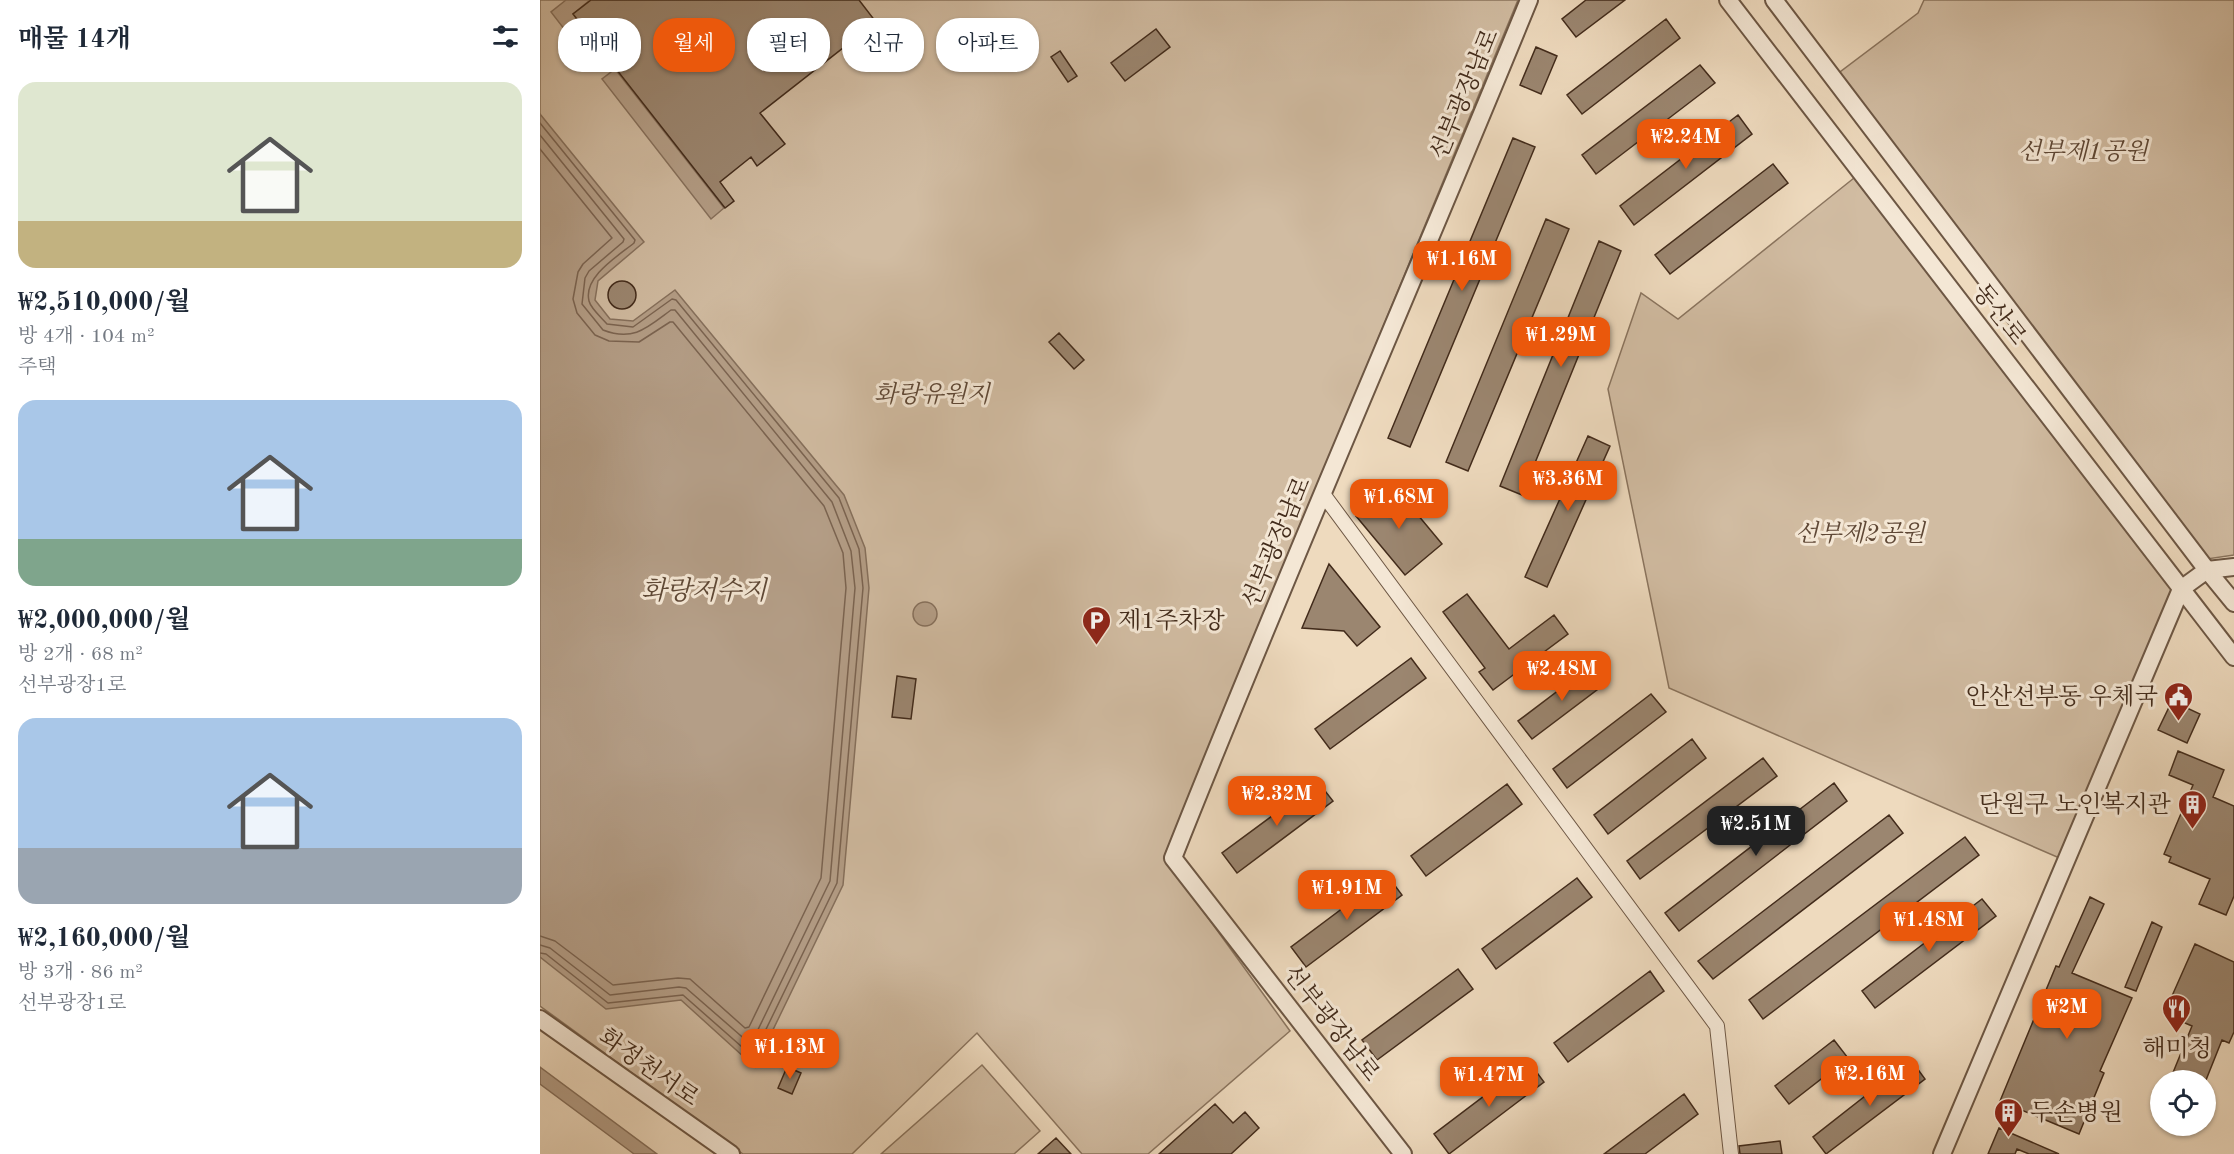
<!DOCTYPE html>
<html lang="ko">
<meta charset="utf-8">
<style>
:root{--surface:#fff;--page:#f2f2f3;--text:#1f2937;--muted:#747a83;--accent:#ea580c}
body{margin:0;font-family:"Old Standard TT","Noto Serif KR",serif;background:var(--page);color:var(--text);height:100vh;display:flex;flex-direction:column;font-size:22px;white-space:nowrap}
*{box-sizing:border-box;margin:0}
p{font-size:20px;color:var(--muted)}
.icon{flex:none;width:33px;height:33px;fill:none;stroke:currentColor;stroke-width:2;stroke-linecap:round;stroke-linejoin:round}
.map{position:relative;flex:1;overflow:hidden}
.panel{display:flex;flex-direction:column;background:var(--surface);width:540px}
.panel>*{flex:none}
.hud{position:absolute;left:18px;top:18px;width:570px;height:54px;display:flex;gap:12px}
.buttons{position:absolute;left:1610px;top:1070px;display:grid;gap:12px}
.buttons a{display:grid;place-items:center;width:66px;height:66px;border-radius:50%;background:var(--surface);box-shadow:0 2px 4px #0004;font-size:30px}
.price{position:absolute;translate:-50% -51px;padding:0 14px;border-radius:12px;background:var(--accent);color:#fff;font-size:20px;line-height:39px;filter:drop-shadow(0 2px 3px #0008)}
.price::after{content:'';position:absolute;left:50%;top:36px;width:18px;height:14px;margin-left:-9px;background:inherit;clip-path:polygon(0 0,100% 0,50% 100%)}
.price.current{background:#222;color:#fff}
ul{padding:0;list-style:none}
li{display:grid;align-content:center;gap:12px;height:318px;padding:0 18px}
li span{display:grid;place-items:center;height:186px;border-radius:18px;color:#555}
li>.icon{margin-inline-start:auto}
span .icon{width:108px;height:108px;fill:#fffc;stroke-width:1}
li b{font-size:26px}
h2{display:flex;justify-content:space-between;align-items:center;height:72px;padding:0 18px;font-size:26px}
.chip{padding:0 21px;border-radius:24px;background:var(--surface);box-shadow:0 2px 4px #0004;font-size:21px;line-height:54px}
.chip.current{background:var(--accent);color:#fff}
main{display:flex;flex:1;min-height:0}
.map>svg:first-child{display:block}
.green{fill:#d1bca2;stroke:#8a745e;stroke-width:1.5}
.water{fill:#b49e87;stroke:#86705c;stroke-width:1.5}
.lines{fill:none;stroke-linecap:round;stroke-linejoin:round}
.shore{stroke:#7b6451;stroke-width:1.5}
.building{fill:#9b8670;stroke:#422b1b;stroke-width:1.5}
.minor-casing{stroke:#6d5744;stroke-width:16}
.tertiary-casing{stroke:#6d5744;stroke-width:20}
.minor{stroke:#f4e7d5;stroke-width:14}
.tertiary{stroke:#f4e7d5;stroke-width:16}
.labels{text-anchor:middle;stroke-width:6;stroke-linejoin:round;paint-order:stroke}
.street-label{font-size:24px;fill:#422b1b;stroke:#f4e7d5}
.park-label{font-size:24px;font-style:italic;fill:#5f4836;stroke:#f4e7d5}
.poi-label{font-size:24px;fill:#422b1b;stroke:#f4e7d5;text-anchor:start}
.water-label{font-size:26px;font-style:italic;fill:#5e4836;stroke:#f4e7d5}
</style>
<main>
<section class="panel">
<h2>매물 14개<svg class="icon" aria-label="filters" viewBox="0 0 24 24"><path d="M4 7h16M4 17h16"/><circle cx="9" cy="7" r="2"/><circle cx="15" cy="17" r="2"/></svg></h2>
<ul>
<li><span style="background:linear-gradient(#dfe7d0 75%,#c2b280 0)"><svg class="icon" aria-label="home" viewBox="0 0 24 24"><path d="M3 11l9-7 9 7M6 9v11h12V9"/></svg></span><div><b>₩2,510,000/월</b><p>방 4개 · 104 m²</p><p>주택</p></div></li>
<li><span style="background:linear-gradient(#a9c7e8 75%,#7fa58c 0)"><svg class="icon" aria-label="home" viewBox="0 0 24 24"><path d="M3 11l9-7 9 7M6 9v11h12V9"/></svg></span><div><b>₩2,000,000/월</b><p>방 2개 · 68 m²</p><p>선부광장1로</p></div></li>
<li><span style="background:linear-gradient(#a9c7e8 70%,#9aa5b1 0)"><svg class="icon" aria-label="home" viewBox="0 0 24 24"><path d="M3 11l9-7 9 7M6 9v11h12V9"/></svg></span><div><b>₩2,160,000/월</b><p>방 3개 · 86 m²</p><p>선부광장1로</p></div></li>
</ul>
</section>
<div class="map">
<svg width="1694" height="1154" viewBox="0 0 1694 1154">
<rect width="100%" height="100%" fill="#eedabe"/>
<filter id="stains"><feTurbulence type="fractalNoise" baseFrequency=".00333" numOctaves="4"/><feColorMatrix values="0 0 0 0 .2 0 0 0 0 .09 0 0 0 0 .02 0 0 0 .5 -.17"/></filter>
<radialGradient id="worn" r=".72"><stop offset=".6" stop-color="#630" stop-opacity="0"/><stop offset="1" stop-color="#630" stop-opacity=".3"/></radialGradient>
<path class="green" d="M0,0H978L624,857L750,1031L608,1154H542L437,1033L312,1154H203L0,1006Z
M1384,0H1694V555L1667,559L1296,75L1378,13Z
M1319,174L1637,587L1524,860L1129,688L1068,389L1101,293L1138,319Z
M442,1065L500,1131L474,1154H341Z"/>
<path class="water" d="M26,0H50L33,14L61,50L48,60L11,12Z
M75,69L184,208L171,219L62,79Z
M0,114L104,242L58,281L55,300L70,319L93,321L135,290L304,495L325,548L329,588L303,885L215,1067L141,1000L66,1009L0,957Z
M373 614a12 12 0 1 1 24 0a12 12 0 1 1-24 0Z
M0,1067L117,1154H94L90,1151L0,1084Z"/>
<g class="lines">
<path class="shore" d="M0,123L95,240L94,243C78,256 43,277 49,301C51,309 62,318 67,324L93,327L132,299L136,300L299,498L319,549L323,588L297,883L214,1054H210L143,995L68,1003L6,954L0,953
M0,135L84,239L83,242L49,271L45,278L42,304L63,330C94,342 108,327 131,310H135L292,502L311,551L315,588L290,881L212,1042H208L146,988L139,987L70,995L10,948L0,945
M0,149L72,238L43,264L38,272L33,299L37,313L55,335L69,341L99,342L130,322H133L284,506L303,553L306,588L281,878L209,1027L205,1028L150,979L138,978L73,985L15,941L0,936"/>
</g>
<path class="building" d="M51,0H319L336,22L220,113L245,144L217,166L211,157L180,182L194,201L185,208L33,14Z
M1046,0H1085L1036,37L1022,19Z
M1126,19L1140,38L1042,114L1027,95Z
M616,29L630,47L585,81L571,63Z
M996,47L1017,56L1001,94L980,85Z
M520,51L537,76L528,82L511,57Z
M1160,65L1175,83L1056,174L1042,155Z
M1198,115L1212,134L1094,225L1080,206Z
M973,138L995,147L870,447L848,438Z
M1233,164L1248,183L1130,274L1115,255Z
M1006,219L1029,229L928,471L906,462Z
M1059,241L1081,251L982,495L960,486Z
M68 295a14 14 0 1 1 28 0a14 14 0 1 1-28 0Z
M519,333L544,360L534,369L509,342Z
M1048,436L1070,446L1007,587L985,577Z
M853,485L902,544L865,575L816,516Z
M789,564L840,627L817,646L804,631L762,628Z
M927,594L969,649L1014,615L1028,634L953,690L939,672L945,668L903,612Z
M871,658L886,678L790,749L775,729Z
M1052,665L1066,683L992,739L978,721Z
M357,676L376,679L371,719L352,717Z
M1111,694L1126,712L1027,788L1013,769Z
M1632,701L1660,714L1647,743L1618,730Z
M1152,739L1166,758L1068,834L1054,815Z
M1638,751L1684,770L1673,797L1694,806V896L1686,915L1659,904L1670,879L1629,862L1631,857L1624,854L1653,785L1629,775Z
M1223,758L1237,776L1100,879L1087,861Z
M778,782L793,801L697,873L682,853Z
M1294,783L1307,801L1139,931L1125,913Z
M967,784L982,804L886,876L871,856Z
M1349,815L1363,833L1173,979L1158,961Z
M1425,837L1439,855L1223,1019L1209,1000Z
M847,875L862,895L766,967L751,947Z
M1037,878L1052,897L956,969L942,949Z
M1550,897L1564,904L1532,973L1592,998L1560,1071L1564,1073L1539,1134L1460,1101L1516,966L1519,967Z
M1442,899L1456,916L1335,1008L1322,991Z
M1612,922L1622,927L1596,991L1585,987Z
M1655,944L1694,962V1032L1689,1043L1682,1040L1666,1080H1630L1652,1026L1624,1014Z
M918,969L933,989L837,1060L822,1040Z
M1110,971L1124,991L1028,1062L1014,1043Z
M1294,1040L1308,1058L1249,1104L1235,1086Z
M1371,1060L1385,1079L1286,1154L1273,1137Z
M989,1062L1004,1082L909,1154L894,1134Z
M247,1067L261,1073L252,1094L238,1088Z
M1144,1094L1158,1114L1105,1154H1064Z
M675,1104L693,1123L705,1112L719,1128L691,1154H619Z
M1459,1128L1519,1154H1489L1477,1149L1475,1154H1448Z
M516,1138L531,1154H498Z
M1240,1141L1242,1154H1200L1199,1146Z"/>
<g class="lines">
<defs>
<path id="minor" d="M783,494L1177,1026L1191,1154"/>
<path id="tertiary" d="M1188,0L1694,657
M1234,0L1667,570L1694,603
M0,1019L191,1154
M863,1154L633,858C747,570 872,286 989,0
M1402,1154L1641,589L1667,570L1694,567"/>
</defs>
<use href="#minor" class="minor-casing"/>
<use href="#tertiary" class="tertiary-casing"/>
<use href="#minor" class="minor"/>
<use href="#tertiary" class="tertiary"/>
</g>
<defs>
<symbol id="parking-pin" viewBox="-11 -11 22 30"><path d="M0 17L-7.5 6A9.5 9.5 0 1 1 7.5 6Z" fill="#8f2418" stroke="#f4e7d5"/><path d="M-3.5-5.5H1a3.5 3.5 0 0 1 0 7H-1V5.5H-3.5ZM-1-3.4V-.6H.8a1.4 1.4 0 0 0 0-2.8Z" fill="#fff"/></symbol>
<symbol id="civic-pin" viewBox="-11 -11 22 30"><path d="M0 17L-7.5 6A9.5 9.5 0 1 1 7.5 6Z" fill="#8f2418" stroke="#f4e7d5"/><path d="M-.6-6.5H3V-4.5H.6V-3L4-1V1h2V6H-6V1h2V-1L-.6-3ZM-1.2 2.5V6h2.4V2.5Z" fill="#fff"/></symbol>
<symbol id="building-pin" viewBox="-11 -11 22 30"><path d="M0 17L-7.5 6A9.5 9.5 0 1 1 7.5 6Z" fill="#8f2418" stroke="#f4e7d5"/><path d="M-4-6H4V6H1V3H-1V6H-4ZM-2.5-4.3h1.7v1.8h-1.7ZM.8-4.3h1.7v1.8H.8ZM-2.5-1h1.7V.8h-1.7ZM.8-1h1.7V.8H.8Z" fill="#fff"/></symbol>
<symbol id="restaurant-pin" viewBox="-11 -11 22 30"><path d="M0 17L-7.5 6A9.5 9.5 0 1 1 7.5 6Z" fill="#8f2418" stroke="#f4e7d5"/><path d="M-5-6h1v4h1v-4h1v4h1v-4h1v5L-1.5 .5V6h-2V.5L-5-1ZM5-6V6H3V1.5H1.5Q1.5-4 5-6Z" fill="#fff"/></symbol>
</defs>
<g fill-rule="evenodd">
<use href="#parking-pin" x="540" y="604" width="33" height="45"/>
<use href="#civic-pin" x="1622" y="680" width="33" height="45"/>
<use href="#building-pin" x="1636" y="788" width="33" height="45"/>
<use href="#restaurant-pin" x="1620" y="992" width="33" height="45"/>
<use href="#building-pin" x="1452" y="1096" width="33" height="45"/>
</g>
<g class="labels">
<g class="street-label">
<text transform="translate(924 94) rotate(-67)" y="8">선부광장남로</text>
<text transform="translate(1460 314) rotate(52)" y="8">동산로</text>
<text transform="translate(736 542) rotate(-67)" y="8">선부광장남로</text>
<text transform="translate(792 1023) rotate(52)" y="8">선부광장남로</text>
<text transform="translate(109 1067) rotate(35)" y="8">화정천서로</text>
</g>
<g class="park-label">
<text x="1543" y="159">선부제1공원</text>
<text x="392" y="402">화랑유원지</text>
<text x="1320" y="541">선부제2공원</text>
</g>
<g class="poi-label">
<text x="578" y="628">제1주차장</text>
<text x="1618" y="704" text-anchor="end">안산선부동 우체국</text>
<text x="1631" y="812" text-anchor="end">단원구 노인복지관</text>
<text x="1637" y="1056" text-anchor="middle">해미청</text>
<text x="1490" y="1120">두손병원</text>
</g>
<g class="water-label">
<text x="164" y="599">화랑저수지</text>
</g>
</g>
<rect width="100%" height="100%" filter="url(#stains)"/>
<rect width="100%" height="100%" fill="url(#worn)"/>
</svg>
<div class="buttons">
<a><svg class="icon" aria-label="locate" viewBox="0 0 24 24"><circle cx="12" cy="12" r="6"/><path d="M12 2v4M12 18v4M2 12h4M18 12h4"/></svg></a>
</div>
<b class="price" style="left:1146px;top:170px">₩2.24M</b>
<b class="price" style="left:922px;top:292px">₩1.16M</b>
<b class="price" style="left:1021px;top:368px">₩1.29M</b>
<b class="price" style="left:1028px;top:512px">₩3.36M</b>
<b class="price" style="left:859px;top:530px">₩1.68M</b>
<b class="price" style="left:1022px;top:702px">₩2.48M</b>
<b class="price" style="left:737px;top:827px">₩2.32M</b>
<b class="price current" style="left:1216px;top:857px">₩2.51M</b>
<b class="price" style="left:807px;top:921px">₩1.91M</b>
<b class="price" style="left:1389px;top:953px">₩1.48M</b>
<b class="price" style="left:1527px;top:1040px">₩2M</b>
<b class="price" style="left:250px;top:1080px">₩1.13M</b>
<b class="price" style="left:1330px;top:1107px">₩2.16M</b>
<b class="price" style="left:949px;top:1108px">₩1.47M</b>
<div class="hud">
<a class="chip">매매</a>
<a class="chip current">월세</a>
<a class="chip">필터</a>
<a class="chip">신규</a>
<a class="chip">아파트</a>
</div>
</div>
</main>
